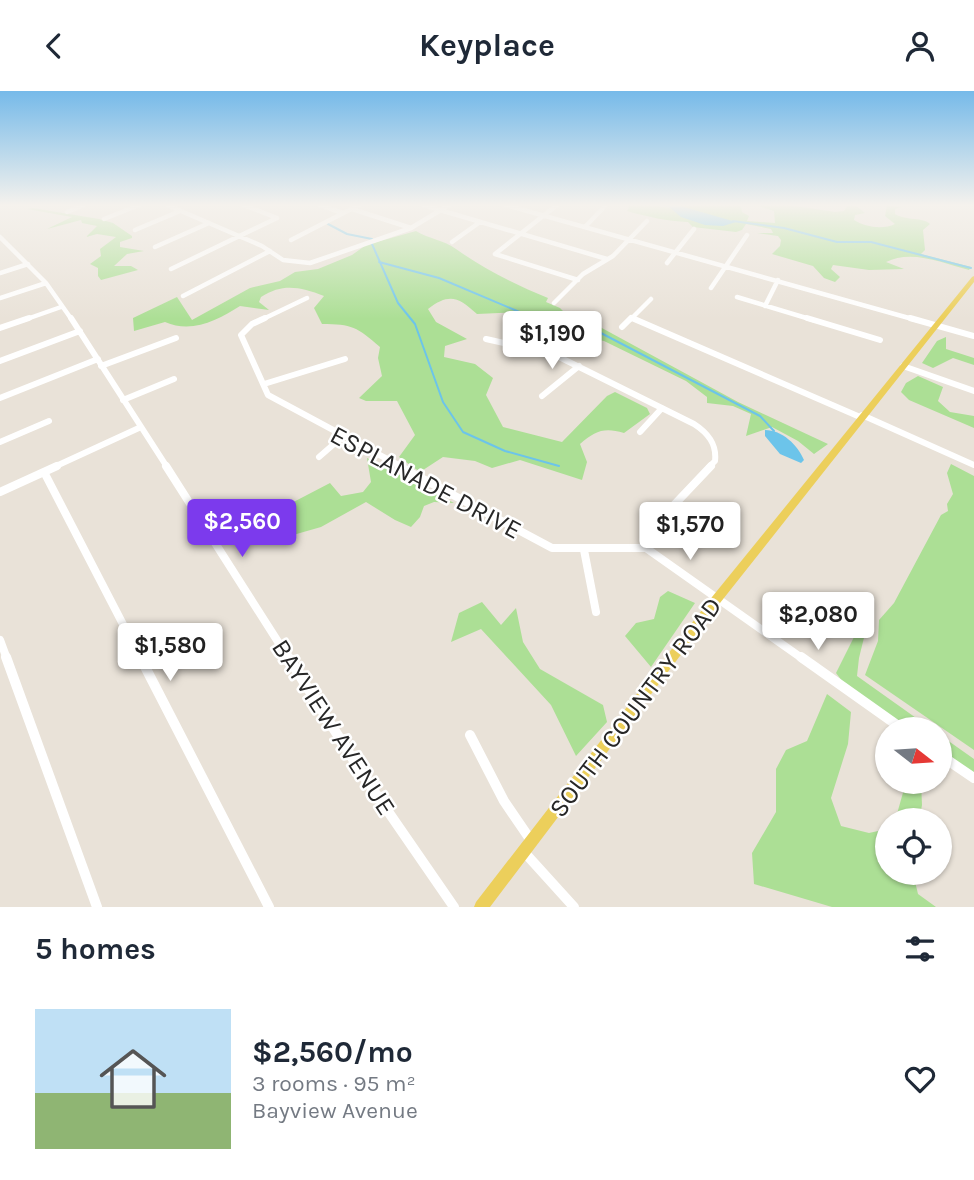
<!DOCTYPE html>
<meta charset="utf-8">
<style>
:root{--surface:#fff;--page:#f2f2f3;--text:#1f2937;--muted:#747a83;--accent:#7c3aed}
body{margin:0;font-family:Karla,sans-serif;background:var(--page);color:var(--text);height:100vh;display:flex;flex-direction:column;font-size:26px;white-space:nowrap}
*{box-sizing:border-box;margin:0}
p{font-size:23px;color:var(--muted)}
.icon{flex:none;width:38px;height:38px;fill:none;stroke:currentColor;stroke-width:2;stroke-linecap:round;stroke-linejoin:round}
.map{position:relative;height:816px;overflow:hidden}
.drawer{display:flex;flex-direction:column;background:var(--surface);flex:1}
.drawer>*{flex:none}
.needle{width:46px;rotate:107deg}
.tools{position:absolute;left:875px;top:626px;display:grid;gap:14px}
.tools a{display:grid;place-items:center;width:77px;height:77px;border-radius:50%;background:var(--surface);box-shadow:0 2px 5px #0004;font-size:35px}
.price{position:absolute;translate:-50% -60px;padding:0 16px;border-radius:7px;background:#fff;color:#222;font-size:23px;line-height:46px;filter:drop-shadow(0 2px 4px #0008)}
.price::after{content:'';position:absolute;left:50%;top:42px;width:21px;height:16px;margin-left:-10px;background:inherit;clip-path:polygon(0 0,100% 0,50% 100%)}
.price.active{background:var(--accent);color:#fff}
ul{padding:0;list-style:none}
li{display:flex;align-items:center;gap:21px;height:175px;padding:0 35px}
li span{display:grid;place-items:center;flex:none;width:196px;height:140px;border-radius:0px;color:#555}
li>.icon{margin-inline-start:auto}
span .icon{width:84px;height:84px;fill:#fffc;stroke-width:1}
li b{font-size:30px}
h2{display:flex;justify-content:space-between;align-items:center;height:84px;padding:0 35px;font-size:30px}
header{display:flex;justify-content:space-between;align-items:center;height:91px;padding:0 35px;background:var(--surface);font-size:32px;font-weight:700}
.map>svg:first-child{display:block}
.green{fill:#acdf95}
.water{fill:#6cc4ea}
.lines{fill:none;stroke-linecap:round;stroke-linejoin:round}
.stream{stroke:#6cc4ea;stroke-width:2}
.minor-far3{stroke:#fff;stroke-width:4.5}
.minor-far2{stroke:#fff;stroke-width:6}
.minor-far1{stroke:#fff;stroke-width:8}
.minor{stroke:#fff;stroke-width:10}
.major{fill:#eccf5b;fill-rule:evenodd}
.labels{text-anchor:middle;stroke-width:5;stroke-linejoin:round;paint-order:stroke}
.street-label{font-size:26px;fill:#272727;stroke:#fff}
</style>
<header><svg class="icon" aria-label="back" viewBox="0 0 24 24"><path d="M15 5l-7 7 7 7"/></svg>Keyplace<svg class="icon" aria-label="person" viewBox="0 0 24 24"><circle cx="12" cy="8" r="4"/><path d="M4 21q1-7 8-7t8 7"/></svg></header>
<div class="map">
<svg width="974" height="816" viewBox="0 0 974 816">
<rect width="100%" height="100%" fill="#e9e2d8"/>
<path class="green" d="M627,114H652L690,120L677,114H741L742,121L749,125L747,130L775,132L774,120L755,114H790L835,121L844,120L848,114H855L865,122L855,124L854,129C865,136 883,139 895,133L885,125L887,114L902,116L895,118V123C907,130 923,126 930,133L923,139L925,159L921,163L971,176L969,179C943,172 911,158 886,171L904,178L869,179L833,174L831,178L840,186L835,191L824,187L813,175L772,163L780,155L781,149L778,145L757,142H773L771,138L746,133L742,139L736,141L693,136L688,131C667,130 648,126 627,120L629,117Z
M33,117L99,128L113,132L132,145V147L120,151V156L144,160L127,163L114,175H131L138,179L101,189L98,185V177L90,173L101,165L100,158L116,146L97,143L86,146L97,135L82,132L81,129L47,138L72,126L27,118Z
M416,140C429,148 444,149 456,158C484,178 516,194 548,207L546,211L560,217L565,222L600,236L738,311L828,353L814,363L798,350L772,336L746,345L751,323L733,315L707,312V306L686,290L604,250C594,248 593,245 584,242C565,234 546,234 526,232L523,224L518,221L477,223C459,207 450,201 428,218L436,231L467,248L445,255L444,266L475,273L493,287L486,304L503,336L562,351L607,305L615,301L647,317L650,323L624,342C604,336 595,340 580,353L587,371L582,389L520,369L492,377L475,370L443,366L420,381L399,366L415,344L397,310H366L359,307L382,285L378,267L380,256C357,236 352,233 322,233L314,217L324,205C300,196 283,192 261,206L259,211L269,219L240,215C218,229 192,243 165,231L134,240L133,227L177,206L192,229L250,197L280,190L295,181L318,178L352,164L366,154Z
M946,246V258L974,267V274L953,267L933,277L922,272L937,250Z
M918,285L943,296L938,310L950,321L974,325V337L909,309L901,301L906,292Z
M367,367L454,412L434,411L424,415L420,426L411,436L395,429L366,411L321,436L286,446L295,429L282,417L330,392L341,405L363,401L371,391Z
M951,373L974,385V659L865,584L878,550L879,529L894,512L941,424L948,420L947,413L953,403L947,382Z
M668,500L695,512L651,576L625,545L636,532L654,528L660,506Z
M874,506L859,567L857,585L933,639H911L842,590L836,582Z
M482,511L501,534L516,517L523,551L540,578L603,614L607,631L576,665L551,614L481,538L451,551L459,522Z
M827,603L851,621L848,653L831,707L841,735L869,742L887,738V782H913L918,803L936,816H832L754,793L752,762L776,721V678L786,659L807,650Z
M940,644L974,668V682L940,659Z
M906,691H921L922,714L919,730H895Z"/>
<path class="water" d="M652,114H677L736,131L723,135L705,134L681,126L669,116Z
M765,339C782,339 798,354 804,369L801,372L780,363L765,345Z"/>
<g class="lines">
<path class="stream" d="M733,130L784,137L837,151H871L971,177
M328,133L347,143L372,148
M372,153L398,212L415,233L443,311L463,341L505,360L559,375
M379,171L439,187L536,228L599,241L760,325L774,340"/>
<path class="minor-far3" d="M167,114L262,155L283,169L310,172L411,137L449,114
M244,114L277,127
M320,114L343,122
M423,114L607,168
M506,114L916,229
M557,114L495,163L578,189
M352,118L411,137
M67,121L84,114
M104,128L139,114
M585,136L605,115
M135,139L180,120
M0,146L46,192L72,229
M291,149L359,114
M452,151L480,131
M155,156L209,132
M667,172L694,138
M171,178L277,127
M0,182L28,173
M711,197L747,144
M183,205L270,160
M737,206L813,229
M0,207L46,192
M554,212L583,183L613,165L647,130
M765,215L778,189
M632,227L636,229
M24,229L61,216
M261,229L307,207
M630,229L651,208"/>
<path class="minor-far2" d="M71,227L167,376
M265,227L252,233L241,244L268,304L402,376
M632,227L860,326
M807,227L880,249
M910,227L974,245
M622,236L631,227
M0,237L29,227
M486,248L553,263L694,333C708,342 717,353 715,370L709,376
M0,270L80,240
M101,275L176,247
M903,275L974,300
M264,293L345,268
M542,305L579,275
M0,307L98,268
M123,309L174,288
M862,324L974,374
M640,341L662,317
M0,351L49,330
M319,366L342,346
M54,376L141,336"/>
<path class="minor-far1" d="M166,375L289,568
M399,375L552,457H646L803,568
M44,381L141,568
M0,401L57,375
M646,457L656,433L711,375
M584,459L596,521
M0,549L7,568"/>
<path class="minor" d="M6,566L97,816
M140,566L269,816
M288,566L365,687L454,816
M801,566L904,639
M470,644L504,710L532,751
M940,664L974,687
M525,762L574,816"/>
<path class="major" d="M974,185V191L720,512L490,816H474L476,811L712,506L972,186Z"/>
</g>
<linearGradient id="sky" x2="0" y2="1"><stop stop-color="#76bae9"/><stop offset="0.5" stop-color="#f5f2ed"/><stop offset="1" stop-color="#f5f2ed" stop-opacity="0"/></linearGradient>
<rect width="974" height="228" fill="url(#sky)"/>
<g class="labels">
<g class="street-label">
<text transform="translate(426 391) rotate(28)" y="9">ESPLANADE DRIVE</text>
<text transform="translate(635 616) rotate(-53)" y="9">SOUTH COUNTRY ROAD</text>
<text transform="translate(334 636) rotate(57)" y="9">BAYVIEW AVENUE</text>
</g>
</g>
</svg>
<div class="tools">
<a><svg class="needle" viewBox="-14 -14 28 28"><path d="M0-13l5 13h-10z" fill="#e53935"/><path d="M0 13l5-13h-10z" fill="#747a83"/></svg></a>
<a><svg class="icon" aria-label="locate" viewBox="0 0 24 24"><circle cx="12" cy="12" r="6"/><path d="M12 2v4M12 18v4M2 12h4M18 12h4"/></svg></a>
</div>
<b class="price" style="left:552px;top:280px">$1,190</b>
<b class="price active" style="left:242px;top:468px">$2,560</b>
<b class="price" style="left:690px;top:471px">$1,570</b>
<b class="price" style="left:818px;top:561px">$2,080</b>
<b class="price" style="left:170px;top:592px">$1,580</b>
</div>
<section class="drawer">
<h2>5 homes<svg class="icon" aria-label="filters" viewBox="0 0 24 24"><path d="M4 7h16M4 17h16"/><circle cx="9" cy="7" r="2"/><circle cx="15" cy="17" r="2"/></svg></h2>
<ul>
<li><span style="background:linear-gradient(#bfe0f5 60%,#8fb573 0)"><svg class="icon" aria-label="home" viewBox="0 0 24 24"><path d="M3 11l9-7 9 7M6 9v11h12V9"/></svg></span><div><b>$2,560/mo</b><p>3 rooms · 95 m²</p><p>Bayview Avenue</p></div><svg class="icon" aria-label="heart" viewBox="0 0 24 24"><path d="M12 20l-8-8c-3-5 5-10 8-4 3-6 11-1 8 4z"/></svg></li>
</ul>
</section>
